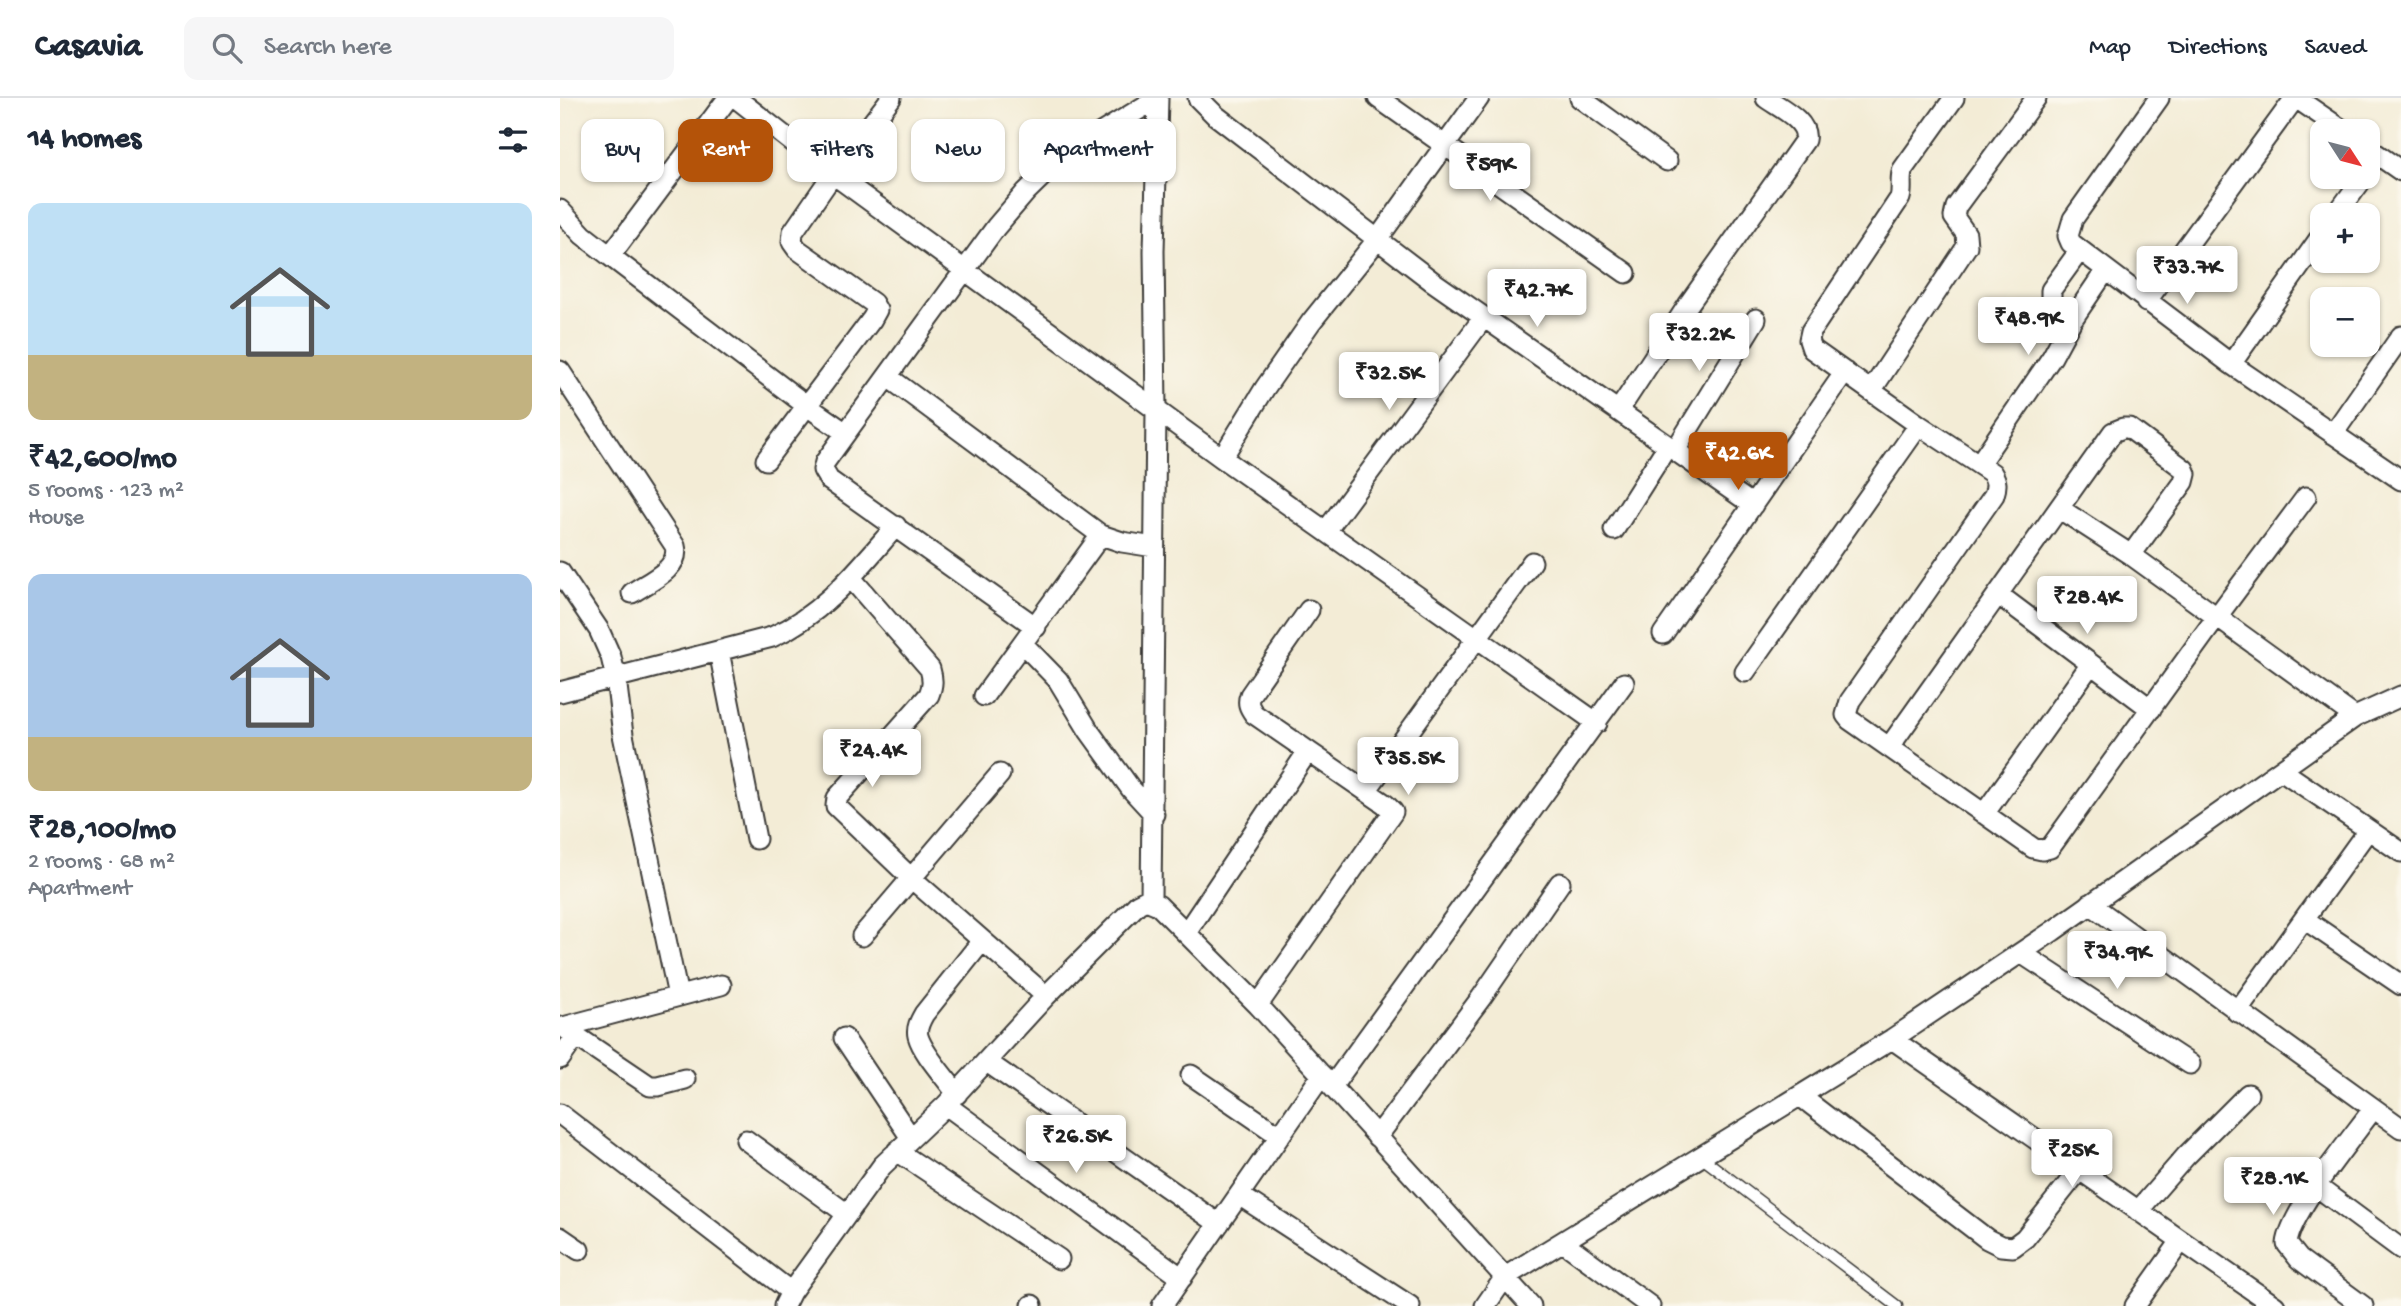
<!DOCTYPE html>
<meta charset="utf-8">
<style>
:root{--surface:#fff;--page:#f6f6f7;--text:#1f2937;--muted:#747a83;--line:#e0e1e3;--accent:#b45309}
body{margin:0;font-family:"Gochi Hand",sans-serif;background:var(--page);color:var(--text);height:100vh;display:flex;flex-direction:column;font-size:26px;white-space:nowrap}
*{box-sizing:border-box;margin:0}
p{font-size:23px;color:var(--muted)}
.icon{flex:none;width:38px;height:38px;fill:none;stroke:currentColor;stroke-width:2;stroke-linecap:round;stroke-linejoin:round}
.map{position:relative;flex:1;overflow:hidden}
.drawer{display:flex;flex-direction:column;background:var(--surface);width:560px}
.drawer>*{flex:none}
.hud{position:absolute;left:21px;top:21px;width:665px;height:63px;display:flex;gap:14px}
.needle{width:46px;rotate:126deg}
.buttons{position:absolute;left:1750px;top:21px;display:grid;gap:14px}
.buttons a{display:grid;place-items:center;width:70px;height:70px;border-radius:14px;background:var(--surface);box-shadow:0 2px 5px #0004;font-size:35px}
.price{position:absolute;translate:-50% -60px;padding:0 16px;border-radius:7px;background:#fff;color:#222;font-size:23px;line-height:46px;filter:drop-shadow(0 2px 4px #0008)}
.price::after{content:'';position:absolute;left:50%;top:42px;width:21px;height:16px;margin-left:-10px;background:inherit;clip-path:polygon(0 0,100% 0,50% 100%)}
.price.active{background:var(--accent);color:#fff}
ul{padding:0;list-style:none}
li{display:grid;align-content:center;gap:14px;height:371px;padding:0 28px}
li span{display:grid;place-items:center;height:217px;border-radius:14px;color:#555}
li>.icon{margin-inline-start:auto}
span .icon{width:126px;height:126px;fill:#fffc;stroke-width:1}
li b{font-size:30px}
h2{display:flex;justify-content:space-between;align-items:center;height:84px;padding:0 28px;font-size:30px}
.tag{padding:0 24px;border-radius:14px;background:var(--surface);box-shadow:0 2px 5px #0004;font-size:24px;line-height:63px}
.tag.active{background:var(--accent);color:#fff}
header{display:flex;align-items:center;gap:42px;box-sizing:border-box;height:98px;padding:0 35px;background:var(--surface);border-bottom:2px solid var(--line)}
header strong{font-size:33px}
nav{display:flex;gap:38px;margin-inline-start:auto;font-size:24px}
.search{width:490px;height:63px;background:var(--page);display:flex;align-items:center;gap:18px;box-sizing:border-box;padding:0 24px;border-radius:14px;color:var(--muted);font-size:26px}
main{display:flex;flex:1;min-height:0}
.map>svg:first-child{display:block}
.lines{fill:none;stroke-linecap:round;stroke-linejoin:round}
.lane-casing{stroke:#3c3b38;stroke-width:13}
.street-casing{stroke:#3c3b38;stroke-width:23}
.lane{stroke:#fff;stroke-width:10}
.street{stroke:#fff;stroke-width:19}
</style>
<header>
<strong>Casavia</strong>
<div class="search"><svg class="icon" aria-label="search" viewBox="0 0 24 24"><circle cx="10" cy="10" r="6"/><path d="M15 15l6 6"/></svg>Search here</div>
<nav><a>Map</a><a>Directions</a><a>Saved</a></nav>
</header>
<main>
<section class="drawer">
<h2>14 homes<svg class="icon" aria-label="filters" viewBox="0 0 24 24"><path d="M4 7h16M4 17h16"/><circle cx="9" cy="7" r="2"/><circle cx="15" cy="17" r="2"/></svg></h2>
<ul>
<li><span style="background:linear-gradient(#bfe0f5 70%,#c2b280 0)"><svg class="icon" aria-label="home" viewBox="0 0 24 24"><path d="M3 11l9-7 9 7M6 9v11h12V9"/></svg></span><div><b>₹42,600/mo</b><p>5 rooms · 123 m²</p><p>House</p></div></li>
<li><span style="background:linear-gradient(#a9c7e8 75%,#c2b280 0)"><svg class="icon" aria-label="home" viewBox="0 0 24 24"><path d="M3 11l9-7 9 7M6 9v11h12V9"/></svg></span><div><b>₹28,100/mo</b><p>2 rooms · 68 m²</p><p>Apartment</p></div></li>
</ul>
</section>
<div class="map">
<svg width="1841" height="1208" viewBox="0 0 1841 1208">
<rect width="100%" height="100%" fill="#fbf7ec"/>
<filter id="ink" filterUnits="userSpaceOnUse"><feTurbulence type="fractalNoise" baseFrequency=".0143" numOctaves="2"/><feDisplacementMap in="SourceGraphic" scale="14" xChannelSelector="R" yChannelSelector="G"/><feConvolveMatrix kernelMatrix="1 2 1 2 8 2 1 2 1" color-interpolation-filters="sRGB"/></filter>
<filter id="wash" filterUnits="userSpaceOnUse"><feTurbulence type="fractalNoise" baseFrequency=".00686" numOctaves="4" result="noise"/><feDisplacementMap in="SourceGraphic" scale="28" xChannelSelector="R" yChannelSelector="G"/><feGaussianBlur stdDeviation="1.57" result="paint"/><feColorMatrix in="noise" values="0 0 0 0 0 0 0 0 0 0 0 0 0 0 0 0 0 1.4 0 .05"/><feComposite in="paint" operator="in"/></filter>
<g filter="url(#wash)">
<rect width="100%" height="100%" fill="#f3ecd6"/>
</g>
<g filter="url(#ink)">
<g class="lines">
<defs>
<path id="lane" d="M1141,1059L1337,1208"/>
<path id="street" d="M176,0L273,76L331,0
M638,0L655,17L872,183L1193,407
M818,0L1066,175
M1020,0L1107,63
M1394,0L1343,71C1339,81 1343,90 1340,100L1251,233L1249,242L1252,251L1359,327L1432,375C1437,383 1437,388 1434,397L1290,603L1286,617L1290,622L1473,750L1482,752L1490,750L1656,520L1746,399
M1599,0L1513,121L1508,138L1511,145L1671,266L1841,382
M1736,0L1784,33
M1808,50L1841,73
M0,112L23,137L50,158L168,0
M1776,117L1804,79
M50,158L247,308L286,335L436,129L466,94L503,58L598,0
M1586,204L1735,0
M1512,222L1491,205V192L1520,152
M1671,266L1762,137
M0,273L115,448C121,471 88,484 72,495
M328,279L541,437L562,444L594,449
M1311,293L1407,148L1406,136L1394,119L1396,109L1476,0
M1059,312L1128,207L1245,42C1249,23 1220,10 1206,0
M286,335L265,364L263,372L269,382L476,529
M1773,336L1841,238
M1116,351L1196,221
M662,360L705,290L751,224L817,142L919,0
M206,362L312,221L317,212L313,205L237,151L232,144L233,134L273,76L662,360L1037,625
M1419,366L1492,259L1512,222L1546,172
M1500,411L1571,457L1795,619
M1054,432L1108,347
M766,433L924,219
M0,474L39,532L51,559L56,580L63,637L118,898
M291,480L370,571C373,581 373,587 369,597L277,700L276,708L350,779L486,898
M1439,497L1591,611
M1103,536L1285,274
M463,546L498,582L529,633L571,691L594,716
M159,553L196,741
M1185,574L1359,327
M0,594L212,539C264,516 299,470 336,428
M424,598L541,437
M1330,648L1553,334L1563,330H1569L1624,371L1626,376L1624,384L1571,457
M1721,672L1841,754
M806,693L972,464
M1424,716L1531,566
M591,802L596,311L594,153L598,0
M1530,806L1841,1030
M1744,821L1841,887
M626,835L748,653
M302,838L440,676
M1461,855L1630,966
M698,907L833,714L825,706L694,616C689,609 687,605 690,597L749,512
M1677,914L1808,732
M3,929L161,887
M16,938L90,988H98L125,981
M284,940L351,1040
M1332,941L1715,1208
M0,961L16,938L6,931
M427,964L659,1126
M631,977L720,1038
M773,987L1064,585
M397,996C386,980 363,956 358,938C356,930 360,923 364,916L422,843
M1240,998L1427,1141L1441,1148L1453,1149L1465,1140L1519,1072
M386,1007L622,1180
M0,1016L231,1194
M817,1039L921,900L1000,785
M186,1042L287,1116
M337,1053L499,1161
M1756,1088L1841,1151
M679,1097L850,1208
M1578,1113L1626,1058L1688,996
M0,1139L19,1152
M1003,1144L1090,1208
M472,1207V1208
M224,1208L231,1194L322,1068L386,1007L486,898L578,806L586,802L598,807L698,907L971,1208
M602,1208L762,977
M925,1208L945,1179L1332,941L1493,833L1795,619L1841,598
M1575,1208L1621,1143
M1803,1208L1739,1161L1727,1146C1730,1114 1792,1040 1813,1011"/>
</defs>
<use href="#lane" class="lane-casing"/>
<use href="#street" class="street-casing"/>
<use href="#lane" class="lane"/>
<use href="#street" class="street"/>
</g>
</g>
</svg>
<div class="buttons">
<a><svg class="needle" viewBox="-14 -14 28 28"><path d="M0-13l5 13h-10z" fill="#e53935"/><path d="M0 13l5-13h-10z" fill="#747a83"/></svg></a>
<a>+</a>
<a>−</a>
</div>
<b class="price" style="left:930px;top:105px">₹59K</b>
<b class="price" style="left:1627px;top:208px">₹33.7K</b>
<b class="price" style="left:977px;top:231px">₹42.7K</b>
<b class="price" style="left:1468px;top:259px">₹48.9K</b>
<b class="price" style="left:1139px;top:275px">₹32.2K</b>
<b class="price" style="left:829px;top:314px">₹32.5K</b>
<b class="price active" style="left:1178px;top:394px">₹42.6K</b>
<b class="price" style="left:1527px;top:538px">₹28.4K</b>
<b class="price" style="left:312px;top:691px">₹24.4K</b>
<b class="price" style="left:848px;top:699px">₹35.5K</b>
<b class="price" style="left:1557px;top:893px">₹34.9K</b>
<b class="price" style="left:516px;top:1077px">₹26.5K</b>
<b class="price" style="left:1512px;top:1091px">₹25K</b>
<b class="price" style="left:1713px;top:1119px">₹28.1K</b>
<div class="hud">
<a class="tag">Buy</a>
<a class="tag active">Rent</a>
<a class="tag">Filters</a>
<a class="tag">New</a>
<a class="tag">Apartment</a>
</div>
</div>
</main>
